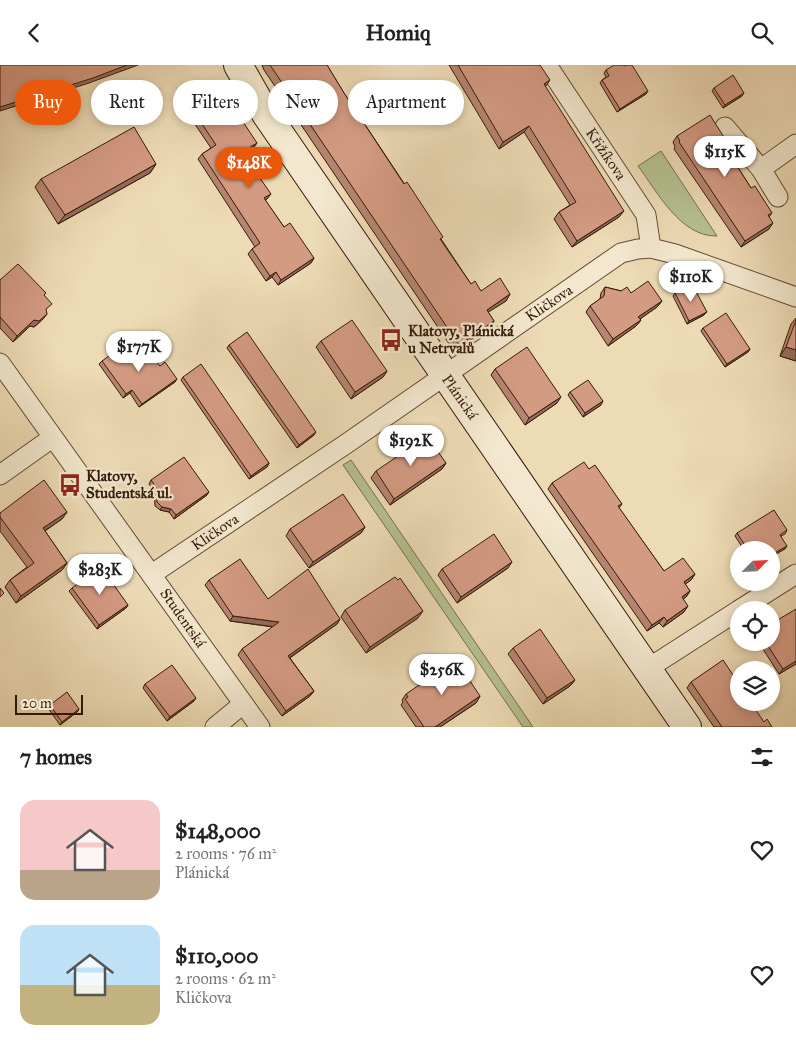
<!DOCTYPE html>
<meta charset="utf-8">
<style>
:root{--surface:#fff;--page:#f2f2f2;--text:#222;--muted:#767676;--accent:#ea580c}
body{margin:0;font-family:"IM FELL Great Primer",serif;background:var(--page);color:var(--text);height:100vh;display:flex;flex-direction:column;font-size:19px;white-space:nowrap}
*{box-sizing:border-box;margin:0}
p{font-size:16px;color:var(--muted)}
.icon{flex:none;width:28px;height:28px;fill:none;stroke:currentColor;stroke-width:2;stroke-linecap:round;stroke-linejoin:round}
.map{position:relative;height:662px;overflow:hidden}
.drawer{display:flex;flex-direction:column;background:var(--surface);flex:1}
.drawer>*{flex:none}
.top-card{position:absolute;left:15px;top:15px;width:500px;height:45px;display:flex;gap:10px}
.needle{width:32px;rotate:66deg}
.tools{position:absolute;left:730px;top:476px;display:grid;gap:10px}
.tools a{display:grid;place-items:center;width:50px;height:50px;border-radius:50%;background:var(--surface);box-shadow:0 2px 8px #0003;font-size:25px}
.scale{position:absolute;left:15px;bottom:12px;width:68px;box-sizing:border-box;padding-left:5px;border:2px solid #351a0a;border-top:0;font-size:14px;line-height:18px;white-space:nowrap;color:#351a0a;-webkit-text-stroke:4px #f3e8cf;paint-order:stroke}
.price{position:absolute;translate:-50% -42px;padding:0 11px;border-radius:18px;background:#fff;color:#222;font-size:16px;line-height:32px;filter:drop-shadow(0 1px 2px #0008)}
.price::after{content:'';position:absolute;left:50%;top:30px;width:15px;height:11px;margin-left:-8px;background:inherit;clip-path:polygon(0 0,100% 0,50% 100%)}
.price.selected{background:var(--accent);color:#fff}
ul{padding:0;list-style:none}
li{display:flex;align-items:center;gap:15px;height:125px;padding:0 20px}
li span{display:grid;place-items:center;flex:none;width:140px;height:100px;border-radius:15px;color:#555}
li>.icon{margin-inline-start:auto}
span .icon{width:60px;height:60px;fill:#fffc;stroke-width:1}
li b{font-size:21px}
h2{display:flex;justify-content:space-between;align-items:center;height:60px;padding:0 20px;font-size:21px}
.chip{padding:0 18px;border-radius:22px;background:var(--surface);box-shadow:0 2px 8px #0003;font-size:18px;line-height:45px}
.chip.selected{background:var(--accent);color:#fff}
header{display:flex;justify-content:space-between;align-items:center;height:65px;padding:0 20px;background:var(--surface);font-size:22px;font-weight:700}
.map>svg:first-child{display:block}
.green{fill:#b5c190;stroke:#756e4d}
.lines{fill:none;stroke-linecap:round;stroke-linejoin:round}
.minor-casing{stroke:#634a35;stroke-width:21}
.secondary-casing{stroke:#351a0a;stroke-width:30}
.minor{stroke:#f3e8cf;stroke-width:19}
.secondary{stroke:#f3e8cf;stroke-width:28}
.wall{fill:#b68571;stroke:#351a0a}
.shaded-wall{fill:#946c5c;stroke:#351a0a}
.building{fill:#d49b83;stroke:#351a0a}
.labels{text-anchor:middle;stroke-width:4.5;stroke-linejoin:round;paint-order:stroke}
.street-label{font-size:15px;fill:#351a0a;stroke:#f3e8cf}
.poi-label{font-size:15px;font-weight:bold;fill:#351a0a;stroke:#f3e8cf;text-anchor:start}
</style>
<header><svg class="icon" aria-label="back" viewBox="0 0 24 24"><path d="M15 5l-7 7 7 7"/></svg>Homiq<svg class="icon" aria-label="search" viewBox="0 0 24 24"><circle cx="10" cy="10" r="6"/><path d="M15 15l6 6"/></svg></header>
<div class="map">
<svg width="796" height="662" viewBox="0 0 796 662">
<rect width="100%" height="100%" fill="#eddbb5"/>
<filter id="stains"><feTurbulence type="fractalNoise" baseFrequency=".004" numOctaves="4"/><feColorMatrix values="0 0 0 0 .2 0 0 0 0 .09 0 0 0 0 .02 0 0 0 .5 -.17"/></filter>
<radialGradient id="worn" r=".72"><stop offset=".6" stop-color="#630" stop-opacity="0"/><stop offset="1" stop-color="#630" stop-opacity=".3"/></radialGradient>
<path class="green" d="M661,86L717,171C680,172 657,126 638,101Z
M351,395L533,662H523L343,400Z"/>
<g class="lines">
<defs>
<path id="minor" d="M547,0L646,150L651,183
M725,62L761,104L778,132
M761,104L796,79
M0,298L260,662
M0,410L52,373
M152,509L346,379L621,188L638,184L651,183L675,189L796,232
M739,545L796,509
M647,604L739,545
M215,662L243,639"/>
<path id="secondary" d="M238,0L266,49L687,662"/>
</defs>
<use href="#minor" class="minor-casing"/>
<use href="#secondary" class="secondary-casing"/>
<use href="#minor" class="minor"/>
<use href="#secondary" class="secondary"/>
</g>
<path class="wall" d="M262,0H327L344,28L471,219L481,226L510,229L506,236L488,247L494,256L490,262L454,286L264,5Z
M449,0H540L546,21L545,22L619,152L572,182L554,154L559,147L570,140L524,67L499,84Z
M624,1L646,29L617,47L600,18L602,15L606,12L604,8L606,5Z
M714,23L742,31L723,43L712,26Z
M194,47L257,78L253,83L244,89L267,134L265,135L284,162L314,193L311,198L278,220L272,212L266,216L248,189L252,184L255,182L198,94L202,89L211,83L190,52Z
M677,71L729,88L751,123L772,148L769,152V164L741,182L674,84L675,82L673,77Z
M156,99L150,108L58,159L35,122L41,114Z
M0,215L46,246L47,249L42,255L34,262L30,261L13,277L0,263Z
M605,222L662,236L657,242L640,254L641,255L636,261L608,281L586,247L590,241L600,234L601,228Z
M675,228L704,250L687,259L673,231Z
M796,253V296L780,291L791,259Z
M703,263L750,284L748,287L725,302L701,266Z
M321,276L387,306L383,312L351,334L316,282Z
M229,280L314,370L297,383L227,283Z
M125,290L160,301L175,317L139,342L130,328L123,333L99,299L102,296Z
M495,304L557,338L525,360L491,310Z
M183,312L269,398L267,402L249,414L181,315Z
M570,327L601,340L583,352L568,330Z
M446,398L442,404L390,440L371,413L376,406Z
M589,404L622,439L619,443L664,506L695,509L691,515L685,519L690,526L686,532L683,534L684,547L663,562L659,558L647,566L548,424L552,418Z
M151,415L207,430L174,454L169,447L160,445L155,441L154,426L149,419Z
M67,447L62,454L45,466L67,498L62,505L16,538L5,522L10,515L27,502L0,466V448Z
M365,462L361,468L309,503L286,471L290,464Z
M787,465L785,469L781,471L785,484L771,485H744L735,471L737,468Z
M508,503L457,538L438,510L442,504Z
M209,515L268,534L340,554L337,559L290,593L314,626L310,631L282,651L238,590L242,584L273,562L230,556L205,520Z
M72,523L128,540L126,543L97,564L69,526Z
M796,544V599L779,609L759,578H771Z
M345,545L418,553L366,588L341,552Z
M513,583L575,615L570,621L543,639L508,589Z
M691,617L764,657L772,662H714L687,623Z
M145,619L194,636L167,656L143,623Z
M406,629L480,631L476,638L440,662H416L401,640L403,637L402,635Z
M50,640L79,644L77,647L60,660L48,643Z"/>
<path class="shaded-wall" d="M127,0H138L89,18L0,46V42Z
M550,15L546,21L540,26L544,19Z
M648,26L646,29L617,47L620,44Z
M744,28L742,31L723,43L725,40Z
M529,61L524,67L499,84L503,77Z
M257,78L253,83L239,92L242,87Z
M156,99L150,108L58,159L65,150Z
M271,129L267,134L260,138L264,133Z
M624,146L619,152L572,182L577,176Z
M773,158L769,164L741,182L745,176Z
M314,193L311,198L278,220L281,215Z
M276,207L272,212L266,216L270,211Z
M510,229L506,236L482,251L487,245Z
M662,236L657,242L634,258L638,252Z
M707,247L704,250L687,259L689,256Z
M47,249L42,255L34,262L30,261L13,277L17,271L34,255Z
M641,255L636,261L608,281L613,274Z
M494,256L490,262L454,286L459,280Z
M786,282L796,285V296L780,291Z
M750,284L748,287L725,302L727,299Z
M387,306L383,312L351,334L355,327Z
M177,314L175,317L139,342L142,339Z
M132,325L130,328L123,333L126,329Z
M561,332L557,338L525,360L529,353Z
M603,336L601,340L583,352L585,348Z
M316,367L314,370L297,383L299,380Z
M269,398L267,402L249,414L251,411Z
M446,398L442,404L390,440L394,434Z
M209,427L207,430L174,454L176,450Z
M162,442L171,444L169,447L160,445Z
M67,447L62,454L38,470L43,463Z
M365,462L361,468L309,503L313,497Z
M787,481L785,484L771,492V490Z
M512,497L508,503L457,538L461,532Z
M67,498L62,505L16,538L21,531Z
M695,509L691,515L680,523L684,517Z
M690,526L686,532L678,538L682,532Z
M128,540L126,543L97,564L99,560Z
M688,541L684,547L663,562L667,556Z
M423,546L418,553L366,588L370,582Z
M233,551L279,557L276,562L230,556Z
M664,552L659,558L647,566L652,560Z
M340,554L337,559L285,596L288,591Z
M796,596V599L779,609L783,604Z
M575,615L570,621L543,639L547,633Z
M314,626L310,631L282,651L286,646Z
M480,631L476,638L440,662H435Z
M196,633L194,636L167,656L170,652Z
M79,644L77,647L60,660L62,657Z"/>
<path class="building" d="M0,0H127L93,13L0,42Z
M270,0H327L344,28L404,119L407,117L443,172L440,174L471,219L475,216L481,226L500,213L510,229L487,245L494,256L459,280Z
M458,0H540L550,15L544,19L624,146L577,176L559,147L576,137L529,61L503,77Z
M614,0H624V1L626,0H632L648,26L620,44L602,15L609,11L606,5Z
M733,10L744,28L725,40L714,23Z
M224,28L257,78L242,87L271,129L264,133L284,162L290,158L314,193L281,215L276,207L270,211L252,184L260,178L202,89L216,80L194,47Z
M710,50L732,85L728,87L751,123L755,121L772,148L768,150L773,158L745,176L679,77L680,76L677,71Z
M134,62L156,99L65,150L41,114Z
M18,199L46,228L44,230L52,239L46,244L47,249L39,256L34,255L17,271L0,252V215Z
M648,216L662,236L638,252L641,255L613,274L590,241L604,231L605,222L621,226L627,222L631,228Z
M692,219L707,247L689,256L675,228Z
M726,248L750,284L727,299L703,263Z
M352,255L387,306L355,327L321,276Z
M796,255V285L786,282Z
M247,267L316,367L299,380L229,280Z
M142,278L160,301L165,297L177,314L142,339L132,325L126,329L102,296L120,283L125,290Z
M527,282L561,332L529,353L495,304Z
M201,299L269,398L251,411L183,312Z
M588,315L603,336L585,348L570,327Z
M427,371L446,398L394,434L376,406Z
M184,392L209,427L176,450L171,444L162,442L157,437L156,422L151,415Z
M584,397L589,404L595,400L622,439L618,441L664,506L683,493L695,509L684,517L690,526L682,532L688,541L667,556L664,552L652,560L552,418Z
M44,415L67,447L43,463L67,498L21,531L10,515L34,498L0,452V448Z
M343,429L365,462L313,497L290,464Z
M774,445L787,465L780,470L787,481L771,490V485H748L737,468Z
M494,469L512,497L461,532L442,504Z
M240,494L268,534L308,504L340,554L288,591L314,626L286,646L242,584L279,557L233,551L209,515Z
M101,502L128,540L99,560L72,523Z
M395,512L398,515L400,513L423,546L370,582L345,545Z
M0,523L4,528L0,532Z
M796,544V596L783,604L766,578H771V559Z
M540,564L575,615L547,633L513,583Z
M723,595L739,619V638H751L764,657L767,654L772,662H722L691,617Z
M453,597L455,600L458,598L480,631L435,662H424L405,634L408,632L406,629Z
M172,600L196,633L170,652L145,619Z
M67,627L79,644L62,657L50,640Z"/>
<defs>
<symbol id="bus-bare" viewBox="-9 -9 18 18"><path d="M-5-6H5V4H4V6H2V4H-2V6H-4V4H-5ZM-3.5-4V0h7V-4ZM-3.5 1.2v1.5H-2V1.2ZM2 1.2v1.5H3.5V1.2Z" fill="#8f2418" stroke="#f3e8cf" stroke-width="2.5" paint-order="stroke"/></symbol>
</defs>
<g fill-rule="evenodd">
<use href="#bus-bare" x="375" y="259" width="32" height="32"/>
<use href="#bus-bare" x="54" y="404" width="32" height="32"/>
</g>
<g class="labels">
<g class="street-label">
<text transform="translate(606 89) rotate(56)" y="5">Křižíkova</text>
<text transform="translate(549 238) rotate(-34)" y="5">Kličkova</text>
<text transform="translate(460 332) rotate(55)" y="5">Plánická</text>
<text transform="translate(215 467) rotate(-34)" y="5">Kličkova</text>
<text transform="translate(183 553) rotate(55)" y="5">Studentská</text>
</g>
<g class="poi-label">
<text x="408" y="271">Klatovy, Plánická<tspan x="408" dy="17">u Netrvalů</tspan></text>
<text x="86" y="416">Klatovy,<tspan x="86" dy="17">Studentská ul.</tspan></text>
</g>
</g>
<rect width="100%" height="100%" filter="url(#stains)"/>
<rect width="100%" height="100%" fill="url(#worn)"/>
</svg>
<div class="tools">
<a><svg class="needle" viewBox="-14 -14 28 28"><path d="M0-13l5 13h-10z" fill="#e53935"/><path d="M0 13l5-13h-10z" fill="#767676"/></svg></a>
<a><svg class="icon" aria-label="locate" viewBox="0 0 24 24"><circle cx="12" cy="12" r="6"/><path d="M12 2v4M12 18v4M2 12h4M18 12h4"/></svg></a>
<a><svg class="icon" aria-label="layers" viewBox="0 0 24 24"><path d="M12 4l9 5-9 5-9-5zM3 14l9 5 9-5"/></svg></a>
</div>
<div class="scale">20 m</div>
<b class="price" style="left:725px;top:113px">$115K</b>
<b class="price selected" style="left:249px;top:124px">$148K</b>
<b class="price" style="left:691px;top:238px">$110K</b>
<b class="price" style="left:139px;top:308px">$177K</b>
<b class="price" style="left:411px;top:402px">$192K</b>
<b class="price" style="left:100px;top:531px">$283K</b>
<b class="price" style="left:442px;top:631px">$256K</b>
<div class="top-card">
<a class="chip selected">Buy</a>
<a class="chip">Rent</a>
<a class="chip">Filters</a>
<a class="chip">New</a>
<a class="chip">Apartment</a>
</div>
</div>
<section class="drawer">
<h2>7 homes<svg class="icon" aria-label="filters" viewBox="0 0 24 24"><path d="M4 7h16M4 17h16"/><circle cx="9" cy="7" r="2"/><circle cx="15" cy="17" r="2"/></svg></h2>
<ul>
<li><span style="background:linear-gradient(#f6c9c9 70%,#b9a48a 0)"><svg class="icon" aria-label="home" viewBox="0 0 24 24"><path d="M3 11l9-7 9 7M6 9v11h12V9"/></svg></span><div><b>$148,000</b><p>2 rooms · 76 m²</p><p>Plánická</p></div><svg class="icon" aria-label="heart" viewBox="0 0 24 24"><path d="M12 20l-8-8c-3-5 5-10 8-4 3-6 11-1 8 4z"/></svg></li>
<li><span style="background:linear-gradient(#bfe0f5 60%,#c2b280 0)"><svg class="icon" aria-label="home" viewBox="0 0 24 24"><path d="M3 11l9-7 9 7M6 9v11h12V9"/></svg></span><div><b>$110,000</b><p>2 rooms · 62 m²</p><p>Kličkova</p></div><svg class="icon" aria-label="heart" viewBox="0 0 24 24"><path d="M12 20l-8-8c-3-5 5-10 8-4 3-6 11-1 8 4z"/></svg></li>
</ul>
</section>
